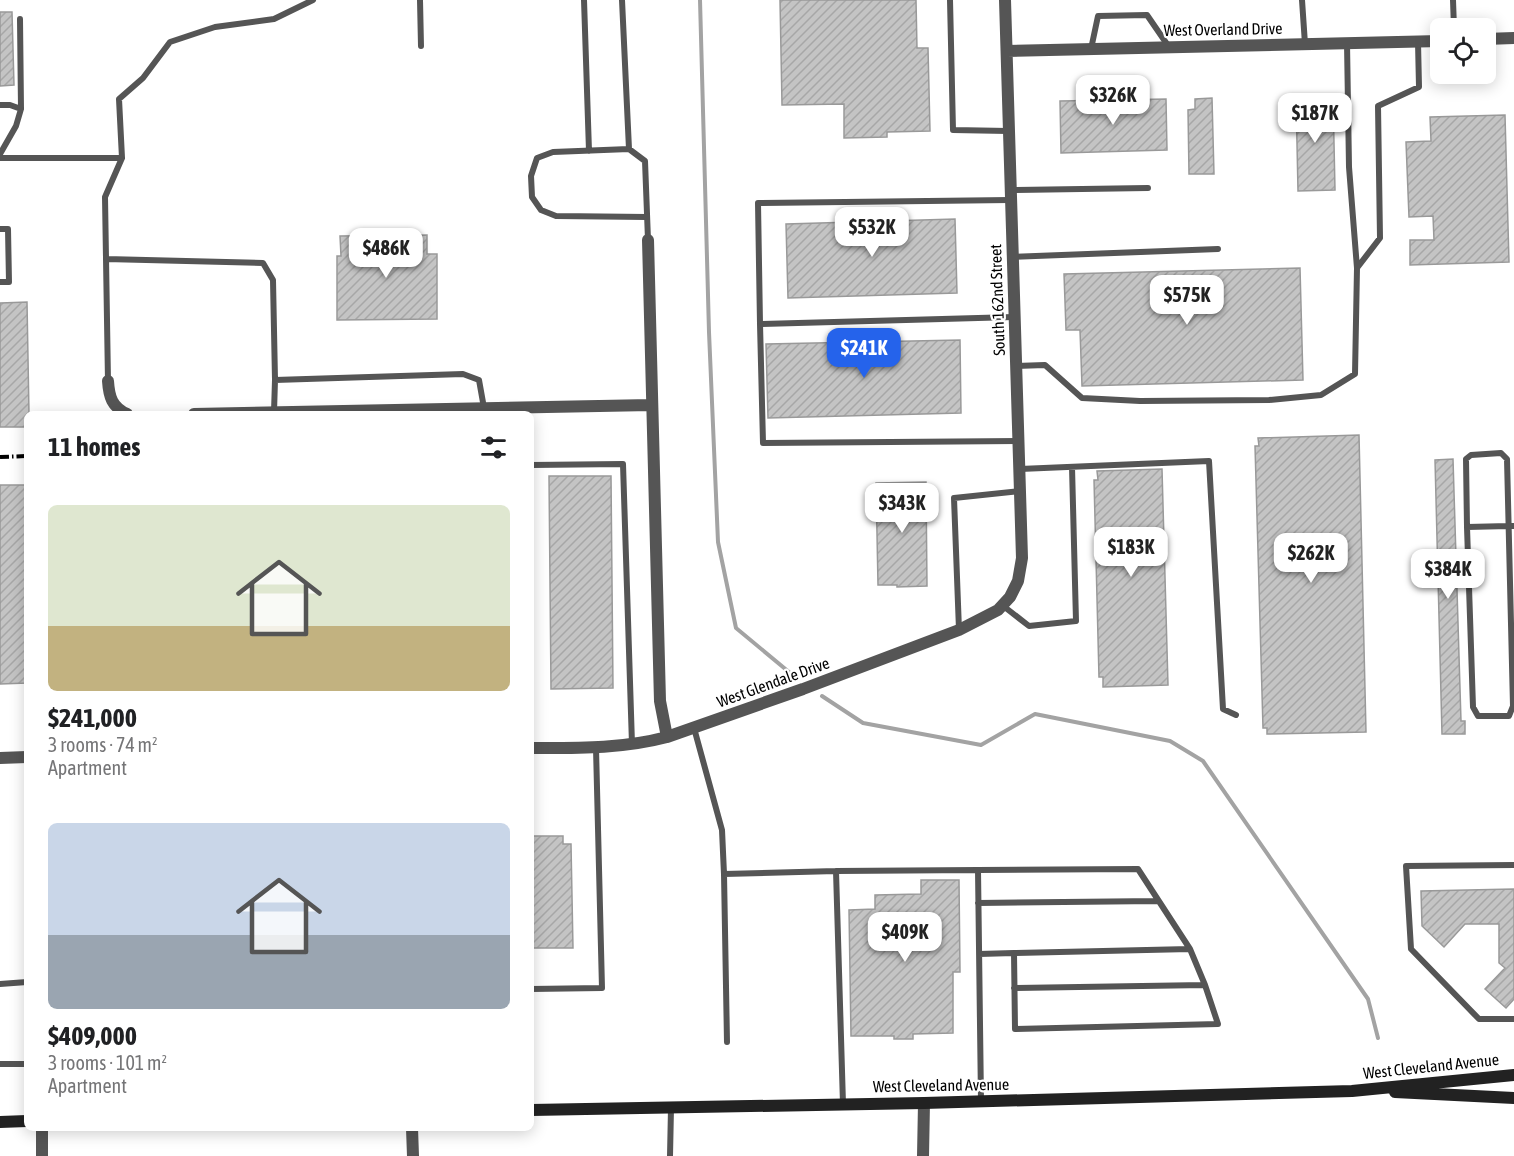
<!DOCTYPE html>
<meta charset="utf-8">
<style>
:root{--surface:#fff;--page:#f2f2f2;--text:#202124;--muted:#757577;--accent:#2563eb}
body{margin:0;font-family:"Asap Condensed",sans-serif;background:var(--page);color:var(--text);height:100vh;display:flex;flex-direction:column;font-size:22px;white-space:nowrap}
*{box-sizing:border-box;margin:0}
p{font-size:20px;color:var(--muted)}
.icon{flex:none;width:33px;height:33px;fill:none;stroke:currentColor;stroke-width:2;stroke-linecap:round;stroke-linejoin:round}
.map{position:relative;flex:1;overflow:hidden}
.sheet{position:absolute;left:24px;top:411px;width:510px;height:720px;display:flex;flex-direction:column;background:var(--surface);border-radius:9px;box-shadow:0 3px 15px #0003}
.sheet>*{flex:none}
.controls{position:absolute;left:1430px;top:18px;display:grid;gap:12px}
.controls a{display:grid;place-items:center;width:66px;height:66px;border-radius:9px;background:var(--surface);box-shadow:0 3px 15px #0003;font-size:30px}
.price{position:absolute;translate:-50% -51px;padding:0 14px;border-radius:12px;background:#fff;color:#222;font-size:20px;line-height:39px;filter:drop-shadow(0 2px 3px #0008)}
.price::after{content:'';position:absolute;left:50%;top:36px;width:18px;height:14px;margin-left:-9px;background:inherit;clip-path:polygon(0 0,100% 0,50% 100%)}
.price.selected{background:var(--accent);color:#fff}
ul{padding:0;list-style:none}
li{display:grid;align-content:center;gap:12px;height:318px;padding:0 24px}
li span{display:grid;place-items:center;height:186px;border-radius:9px;color:#555}
li>.icon{margin-inline-start:auto}
span .icon{width:108px;height:108px;fill:#fffc;stroke-width:1}
li b{font-size:26px}
h2{display:flex;justify-content:space-between;align-items:center;height:72px;padding:0 24px;font-size:26px}
.map>svg:first-child{display:block}
.lines{fill:none;stroke-linecap:round;stroke-linejoin:round}
.stream{stroke:#a3a3a3;stroke-width:4}
.building{fill:url(#building-hatch);stroke:#999;stroke-width:1.5}
.lane{stroke:#555;stroke-width:6}
.street{stroke:#555;stroke-width:12}
.secondary{stroke:#222;stroke-width:12}
.rail{stroke:#000;stroke-width:4;stroke-dasharray:9 3 1.5 3;stroke-linecap:butt}
.labels{text-anchor:middle;stroke-width:4.5;stroke-linejoin:round;paint-order:stroke}
.street-label{font-size:16px;fill:#000;stroke:#fff}
</style>
<div class="map">
<svg width="1514" height="1156" viewBox="0 0 1514 1156">
<defs>
<pattern id="building-hatch" width="6" height="6" patternUnits="userSpaceOnUse" patternTransform="scale(1.5)"><rect width="6" height="6" fill="#c4c4c4"/><path d="M-1 1l2-2M0 6l6-6M5 7l2-2" fill="none" stroke="#a7a7a7"/></pattern>
</defs>
<rect width="100%" height="100%" fill="#fff"/>
<g class="lines">
<path class="stream" d="M700,0L709,332L718,542L736,628L795,677
M822,696L863,723L981,745L1035,714L1170,741L1203,761L1368,999L1378,1038"/>
</g>
<path class="building" d="M780,0H916L917,48H928L930,131L887,132V137L844,138V104L782,105Z
M0,12H12L14,85L0,86Z
M1333,96L1335,190L1298,191L1296,97Z
M1212,98L1214,174H1189L1188,110L1195,109V99Z
M1166,99L1167,150L1061,153L1060,101Z
M1505,115L1509,262L1410,265V240H1434L1433,216L1409,217L1406,142L1431,141L1430,117Z
M955,219L957,293L788,298L786,224Z
M427,235V254H437V319L337,320V256H341L340,236Z
M1300,268L1303,380L1082,386L1080,330H1066L1064,274Z
M27,302L29,414H27V427H0V303Z
M960,340L961,413L768,418L766,344Z
M1359,435L1366,732L1267,734V728H1263L1255,446H1259L1258,438Z
M1453,459L1461,721H1465V734H1442L1435,460Z
M1162,469L1168,685L1103,687V677H1099L1094,480H1098L1097,471Z
M549,476H611L613,688L551,689Z
M926,482L927,586L897,587V585H878L876,483Z
M0,485H27V683L0,684Z
M531,836H563V844H571L573,948H531Z
M921,880H959L960,972H953V1033L913,1034V1039H894V1036H851L849,910L875,909V895L921,894Z
M1514,889V999L1506,1008L1485,989L1505,968L1499,963V924H1465L1444,947L1422,926L1421,891Z"/>
<g class="lines">
<path class="lane" d="M420,0L421,46
M584,0L589,151
M622,0L629,149
M950,0L953,130L1008,131
M1302,0L1305,44
M1453,0L1454,28
M1347,43L1349,167L1357,268
M1091,49L1098,16L1147,15L1169,47
M0,105H10L21,109
M0,154L16,126L21,109L20,19
M0,158H122L119,99L143,78L170,42L215,27L274,19L313,0
M1010,190L1148,188
M1010,200L758,203L760,324L1014,317
M647,217L556,216L541,210L532,197L531,176L537,158L553,152L629,149L645,161L648,240
M0,229H8L9,282H0
M1012,257L1218,249
M106,259L263,263L273,280L275,380
M760,324L763,443L1018,441
M1015,366L1045,365L1082,398L1140,401L1269,400L1321,395L1355,374L1357,268L1380,238L1378,106L1419,87L1418,42
M108,381L105,197L122,158
M274,412L275,380L463,374L479,380L484,408
M531,465L623,464L632,744
M1020,469L1209,461L1223,709L1236,715
M1467,527L1466,459L1471,455L1501,453L1507,459L1513,706L1509,716H1478L1473,707L1467,527L1509,526H1514
M1002,605L1029,626L1076,621L1072,467
M959,630L954,498L1020,491
M694,728L722,830L724,874L836,871
M1514,865L1406,866L1411,949L1479,1019H1514
M724,874L727,1042
M978,903L1158,901
M1014,953L1190,949
M979,954L1014,953L1015,1029L1218,1024L1205,985L1190,949L1138,869L978,870L981,1101
M0,984L27,982
M1014,988L1205,985
M531,989L602,988L596,748
M0,1064H27
M843,1104L836,871L978,870
M670,1156L671,1108"/>
<path class="street" d="M1485,39L1514,38
M1007,51L1440,41
M648,240L660,701L667,737
M108,381C109,397 112,407 127,414
M194,414L651,405
M531,748C576,748 622,749 667,737L803,689L959,630L998,610L1010,597L1018,581L1022,558L1005,0
M0,758L27,757
M42,1128V1156
M412,1128L413,1156
M923,1156L924,1103"/>
<path class="secondary" d="M1395,1092L1514,1098
M531,1110L924,1103L1352,1091L1514,1075
M0,1122L27,1121"/>
<path class="rail" d="M0,457L27,456"/>
</g>
<g class="labels">
<g class="street-label">
<text transform="translate(1223 29) rotate(-1)" y="6">West Overland Drive</text>
<text transform="translate(997 300) rotate(-92)" y="6">South 162nd Street</text>
<text transform="translate(773 682) rotate(-20)" y="6">West Glendale Drive</text>
<text transform="translate(1431 1066) rotate(-6)" y="6">West Cleveland Avenue</text>
<text transform="translate(941 1085) rotate(-1)" y="6">West Cleveland Avenue</text>
</g>
</g>
</svg>
<div class="controls">
<a><svg class="icon" aria-label="locate" viewBox="0 0 24 24"><circle cx="12" cy="12" r="6"/><path d="M12 2v4M12 18v4M2 12h4M18 12h4"/></svg></a>
</div>
<b class="price" style="left:1113px;top:126px">$326K</b>
<b class="price" style="left:1315px;top:144px">$187K</b>
<b class="price" style="left:872px;top:258px">$532K</b>
<b class="price" style="left:386px;top:279px">$486K</b>
<b class="price" style="left:1187px;top:326px">$575K</b>
<b class="price selected" style="left:864px;top:379px">$241K</b>
<b class="price" style="left:902px;top:534px">$343K</b>
<b class="price" style="left:1131px;top:578px">$183K</b>
<b class="price" style="left:1311px;top:584px">$262K</b>
<b class="price" style="left:1448px;top:600px">$384K</b>
<b class="price" style="left:905px;top:963px">$409K</b>
<section class="sheet">
<h2>11 homes<svg class="icon" aria-label="filters" viewBox="0 0 24 24"><path d="M4 7h16M4 17h16"/><circle cx="9" cy="7" r="2"/><circle cx="15" cy="17" r="2"/></svg></h2>
<ul>
<li><span style="background:linear-gradient(#dfe7d0 65%,#c2b280 0)"><svg class="icon" aria-label="home" viewBox="0 0 24 24"><path d="M3 11l9-7 9 7M6 9v11h12V9"/></svg></span><div><b>$241,000</b><p>3 rooms · 74 m²</p><p>Apartment</p></div></li>
<li><span style="background:linear-gradient(#c9d6e8 60%,#9aa5b1 0)"><svg class="icon" aria-label="home" viewBox="0 0 24 24"><path d="M3 11l9-7 9 7M6 9v11h12V9"/></svg></span><div><b>$409,000</b><p>3 rooms · 101 m²</p><p>Apartment</p></div></li>
</ul>
</section>
</div>
